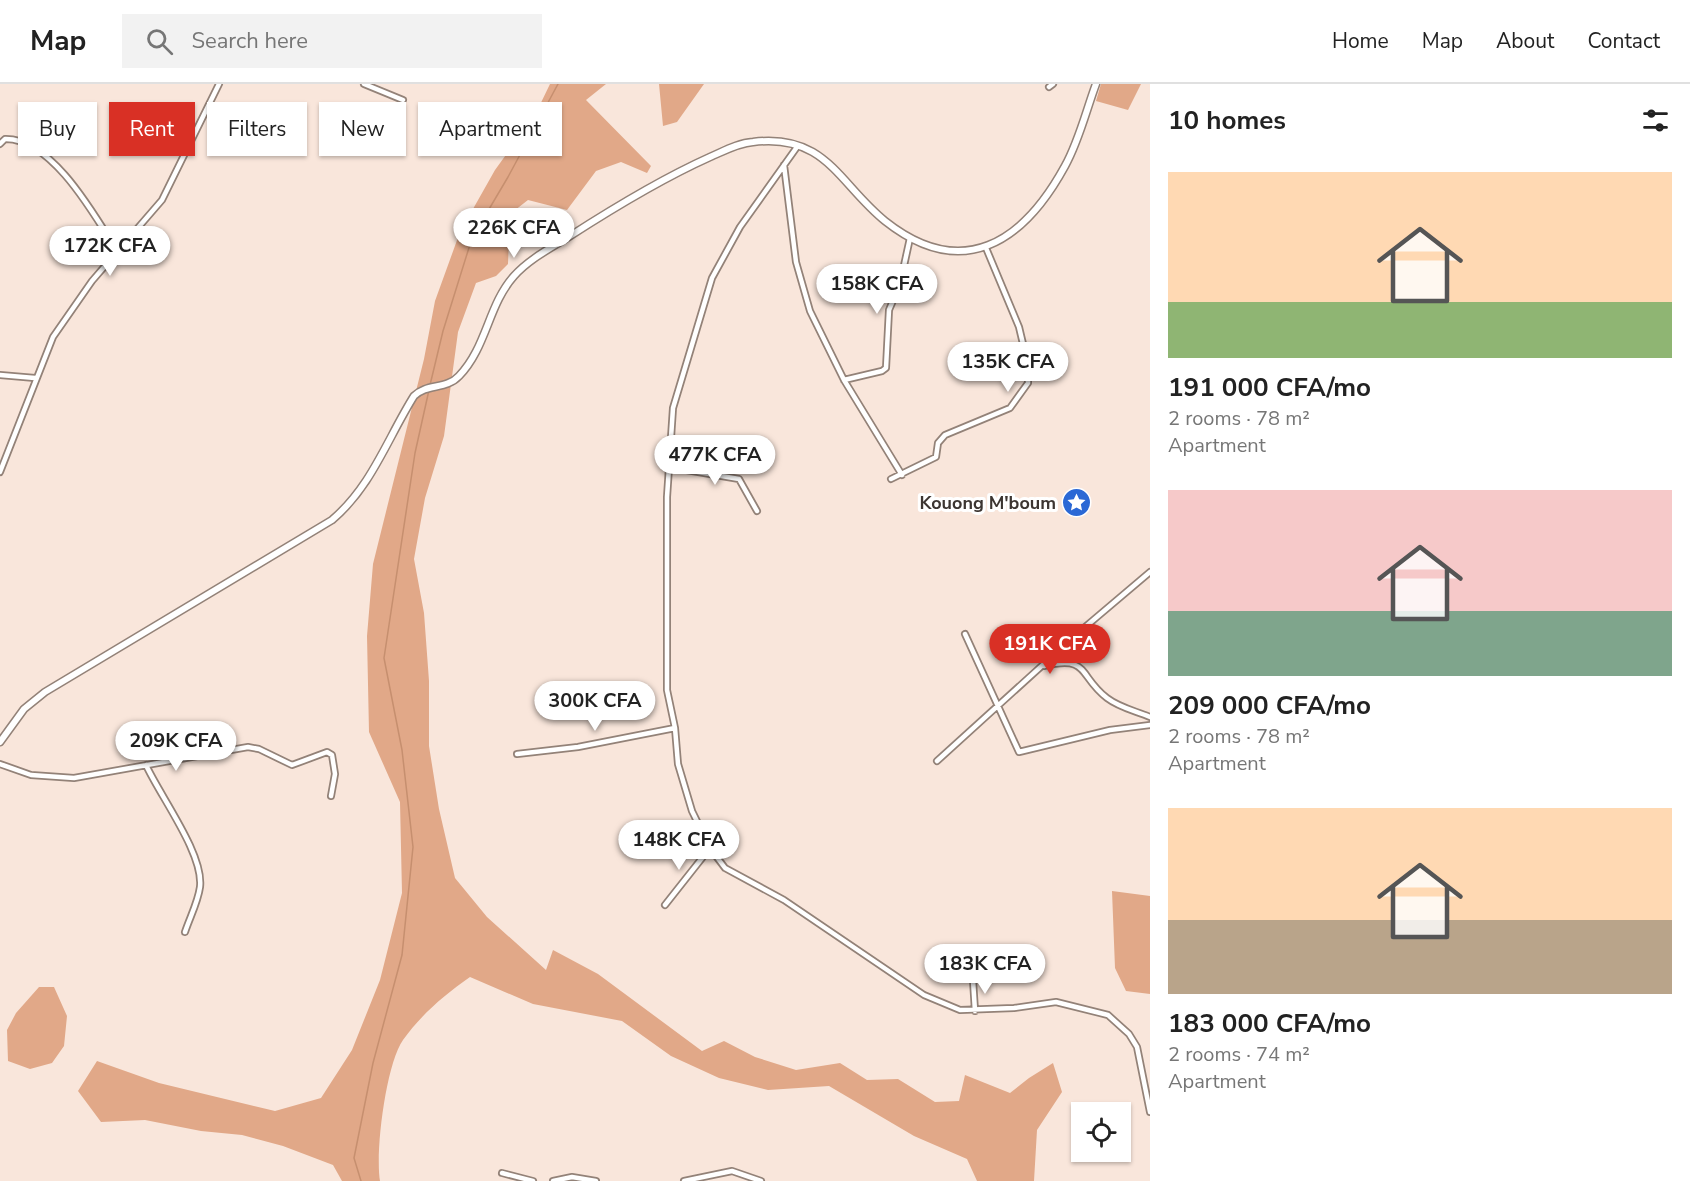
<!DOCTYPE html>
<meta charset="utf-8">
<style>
:root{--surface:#fff;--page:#f2f2f2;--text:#222;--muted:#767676;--line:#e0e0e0;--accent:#d93025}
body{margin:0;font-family:"Nunito Sans",sans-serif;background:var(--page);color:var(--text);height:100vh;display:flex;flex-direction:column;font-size:22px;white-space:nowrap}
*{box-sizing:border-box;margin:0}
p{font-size:20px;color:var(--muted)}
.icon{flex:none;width:33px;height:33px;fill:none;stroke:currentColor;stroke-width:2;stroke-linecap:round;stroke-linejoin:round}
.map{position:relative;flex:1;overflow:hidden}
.drawer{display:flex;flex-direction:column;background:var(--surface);width:540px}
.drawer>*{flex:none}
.guide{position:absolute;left:18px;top:18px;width:570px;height:54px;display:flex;gap:12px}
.fabs{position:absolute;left:1071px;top:1018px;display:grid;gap:12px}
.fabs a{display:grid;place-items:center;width:60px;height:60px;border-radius:0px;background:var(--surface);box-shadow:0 2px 4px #0004;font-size:30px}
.price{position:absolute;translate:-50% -51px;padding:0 14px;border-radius:21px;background:#fff;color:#222;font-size:20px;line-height:39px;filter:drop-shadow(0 2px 3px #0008)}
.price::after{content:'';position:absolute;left:50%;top:36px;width:18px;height:14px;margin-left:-9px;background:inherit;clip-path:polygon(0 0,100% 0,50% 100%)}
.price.current{background:var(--accent);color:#fff}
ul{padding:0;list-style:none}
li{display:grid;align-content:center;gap:12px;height:318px;padding:0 18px}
li span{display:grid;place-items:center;height:186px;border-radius:0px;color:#555}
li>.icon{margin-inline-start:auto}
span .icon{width:108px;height:108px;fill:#fffc;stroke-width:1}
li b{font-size:26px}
h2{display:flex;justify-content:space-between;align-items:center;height:72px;padding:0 18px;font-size:26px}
.tag{padding:0 21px;border-radius:0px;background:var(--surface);box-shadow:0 2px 4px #0004;font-size:21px;line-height:54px}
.tag.current{background:var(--accent);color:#fff}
header{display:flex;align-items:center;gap:36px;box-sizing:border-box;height:84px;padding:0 30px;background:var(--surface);border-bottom:2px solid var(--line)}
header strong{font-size:28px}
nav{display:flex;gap:33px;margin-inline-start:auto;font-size:21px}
.search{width:420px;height:54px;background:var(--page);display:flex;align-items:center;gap:15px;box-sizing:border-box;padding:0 21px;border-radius:0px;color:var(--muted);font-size:22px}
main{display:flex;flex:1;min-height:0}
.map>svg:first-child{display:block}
.forest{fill:#e1a888}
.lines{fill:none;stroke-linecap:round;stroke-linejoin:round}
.stream{stroke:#c68f6f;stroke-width:1.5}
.minor-casing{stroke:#938278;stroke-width:8}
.tertiary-casing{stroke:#938278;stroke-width:9}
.minor{stroke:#fff;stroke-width:4.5}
.tertiary{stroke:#fff;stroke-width:6}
.labels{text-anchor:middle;stroke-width:6;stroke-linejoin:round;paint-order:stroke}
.poi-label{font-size:18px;font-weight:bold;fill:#3c3531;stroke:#fff;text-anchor:end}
</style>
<header>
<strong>Map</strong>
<div class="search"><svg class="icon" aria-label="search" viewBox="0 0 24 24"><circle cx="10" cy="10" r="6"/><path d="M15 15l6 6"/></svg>Search here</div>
<nav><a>Home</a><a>Map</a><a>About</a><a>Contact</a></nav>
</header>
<main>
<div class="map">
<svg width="1150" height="1097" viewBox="0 0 1150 1097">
<rect width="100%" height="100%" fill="#f9e6db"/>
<path class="forest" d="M550,0H606L586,16L651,82L647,89L621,78L596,87L567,126L528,116L510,130L508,180L496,192L476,199L458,248L444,352L425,414L414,475L424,529L429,597V662L439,725L455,794L487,833L546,886L553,866L598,890L702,967L724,957L755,973L796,986L840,979L867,996L898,995L935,1018L959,1017L965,991L1010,1009L1029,994L1053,979L1062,1008L1037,1046L1034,1097H977L967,1075L914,1052L829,1002L768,1006L719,994L671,972L622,937L533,920L470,893C444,911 421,931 403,956C386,980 375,1068 380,1097H342L333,1081L283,1062L242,1051L201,1047L145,1036L101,1038L78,1007L97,977L159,999L275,1027L321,1014L352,966L380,896L402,809L400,718L369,648L367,552L373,480L424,275L435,217L460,148L495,86L536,29Z
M659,0H704L677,38L663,42Z
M1101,0H1141L1128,26L1096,17Z
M1112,807L1150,812V910L1126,907L1115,884Z
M39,903H54L67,932L64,962L52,979L30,985L8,977L7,946L16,929Z"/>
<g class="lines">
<path class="stream" d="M430,301L443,247L472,154L508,93L558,0
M361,1097L354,1074L373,979L402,871L413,763L402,666L384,574L415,369L429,306"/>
<defs>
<path id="minor" d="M364,0L403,16
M1049,3L1053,0
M0,60L5,55C52,54 95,132 117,167
M797,63L740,143L712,194L673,324L667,413V606L675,644L678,680L692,727L710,764L725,784L784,816L924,911L960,926L1014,924L1056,918L1108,931L1129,950L1137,963L1150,1028
M784,81L796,178L810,227L844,296L902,391
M0,291L35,294
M844,296L882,287L886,284L889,226L900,200L910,154
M669,383L739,395L757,427
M0,388L53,253L92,197L162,116L219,0
M891,395L936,373L938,359L945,351L1010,324L1028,299V281L1019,243L986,164
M965,550L1019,668L1110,646L1150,641
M1064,561L1067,577
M1044,582C1090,571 1078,592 1107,614C1120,624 1136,627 1150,633
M517,670L578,663L675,644
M937,677L1078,549L1150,488
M0,680L31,691L74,694L248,663L259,665L292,681L327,668L332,671L335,690L331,712
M146,681C160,712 204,770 200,803C198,818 190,833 185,848
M665,821L710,764
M973,896L975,927
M502,1089L533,1097
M553,1097L572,1093L596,1097
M684,1097L732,1087L761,1097"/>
<path id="tertiary" d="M0,658L24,625L45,608L332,436C372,402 387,355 414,312C427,299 446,306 459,292C487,263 488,221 514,192C529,175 551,164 570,152C615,123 661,95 710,73C724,67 738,59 753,58C826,49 839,100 885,137C962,198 1023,159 1065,82C1079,57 1086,27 1096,0"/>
</defs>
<use href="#minor" class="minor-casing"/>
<use href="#tertiary" class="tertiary-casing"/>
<use href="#minor" class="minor"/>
<use href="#tertiary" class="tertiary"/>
</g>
<defs>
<symbol id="sight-disc" viewBox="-11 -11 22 22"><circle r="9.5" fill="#2b68d5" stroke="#fff"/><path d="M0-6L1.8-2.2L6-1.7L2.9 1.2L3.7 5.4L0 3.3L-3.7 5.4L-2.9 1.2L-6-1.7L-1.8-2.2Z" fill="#fff"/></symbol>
</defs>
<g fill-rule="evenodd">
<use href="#sight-disc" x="1060" y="402" width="33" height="33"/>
</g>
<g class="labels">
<g class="poi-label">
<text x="1056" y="425">Kouong M'boum</text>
</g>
</g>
</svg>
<div class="fabs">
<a><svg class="icon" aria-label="locate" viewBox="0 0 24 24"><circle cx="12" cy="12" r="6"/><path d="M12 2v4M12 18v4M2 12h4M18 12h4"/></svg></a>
</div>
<b class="price" style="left:514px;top:175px">226K CFA</b>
<b class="price" style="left:110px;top:193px">172K CFA</b>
<b class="price" style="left:877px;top:231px">158K CFA</b>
<b class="price" style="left:1008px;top:309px">135K CFA</b>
<b class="price" style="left:715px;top:402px">477K CFA</b>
<b class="price current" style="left:1050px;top:591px">191K CFA</b>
<b class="price" style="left:595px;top:648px">300K CFA</b>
<b class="price" style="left:176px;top:688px">209K CFA</b>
<b class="price" style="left:679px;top:787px">148K CFA</b>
<b class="price" style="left:985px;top:911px">183K CFA</b>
<div class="guide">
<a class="tag">Buy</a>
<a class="tag current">Rent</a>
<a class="tag">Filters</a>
<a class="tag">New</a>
<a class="tag">Apartment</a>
</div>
</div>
<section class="drawer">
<h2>10 homes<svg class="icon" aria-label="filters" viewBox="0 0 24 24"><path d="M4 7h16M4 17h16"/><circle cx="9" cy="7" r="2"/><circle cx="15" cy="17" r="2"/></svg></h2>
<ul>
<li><span style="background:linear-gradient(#ffd9b3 70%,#8fb573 0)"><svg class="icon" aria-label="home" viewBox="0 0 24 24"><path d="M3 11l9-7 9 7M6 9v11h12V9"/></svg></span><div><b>191 000 CFA/mo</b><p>2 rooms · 78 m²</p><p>Apartment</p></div></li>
<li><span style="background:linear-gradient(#f6c9c9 65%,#7fa58c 0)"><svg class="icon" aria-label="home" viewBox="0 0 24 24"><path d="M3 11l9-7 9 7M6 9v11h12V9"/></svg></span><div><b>209 000 CFA/mo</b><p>2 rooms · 78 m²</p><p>Apartment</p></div></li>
<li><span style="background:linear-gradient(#ffd9b3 60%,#b9a48a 0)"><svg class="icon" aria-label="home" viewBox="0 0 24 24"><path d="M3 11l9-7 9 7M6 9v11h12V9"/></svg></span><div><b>183 000 CFA/mo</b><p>2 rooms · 74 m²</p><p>Apartment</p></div></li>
</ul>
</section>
</main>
